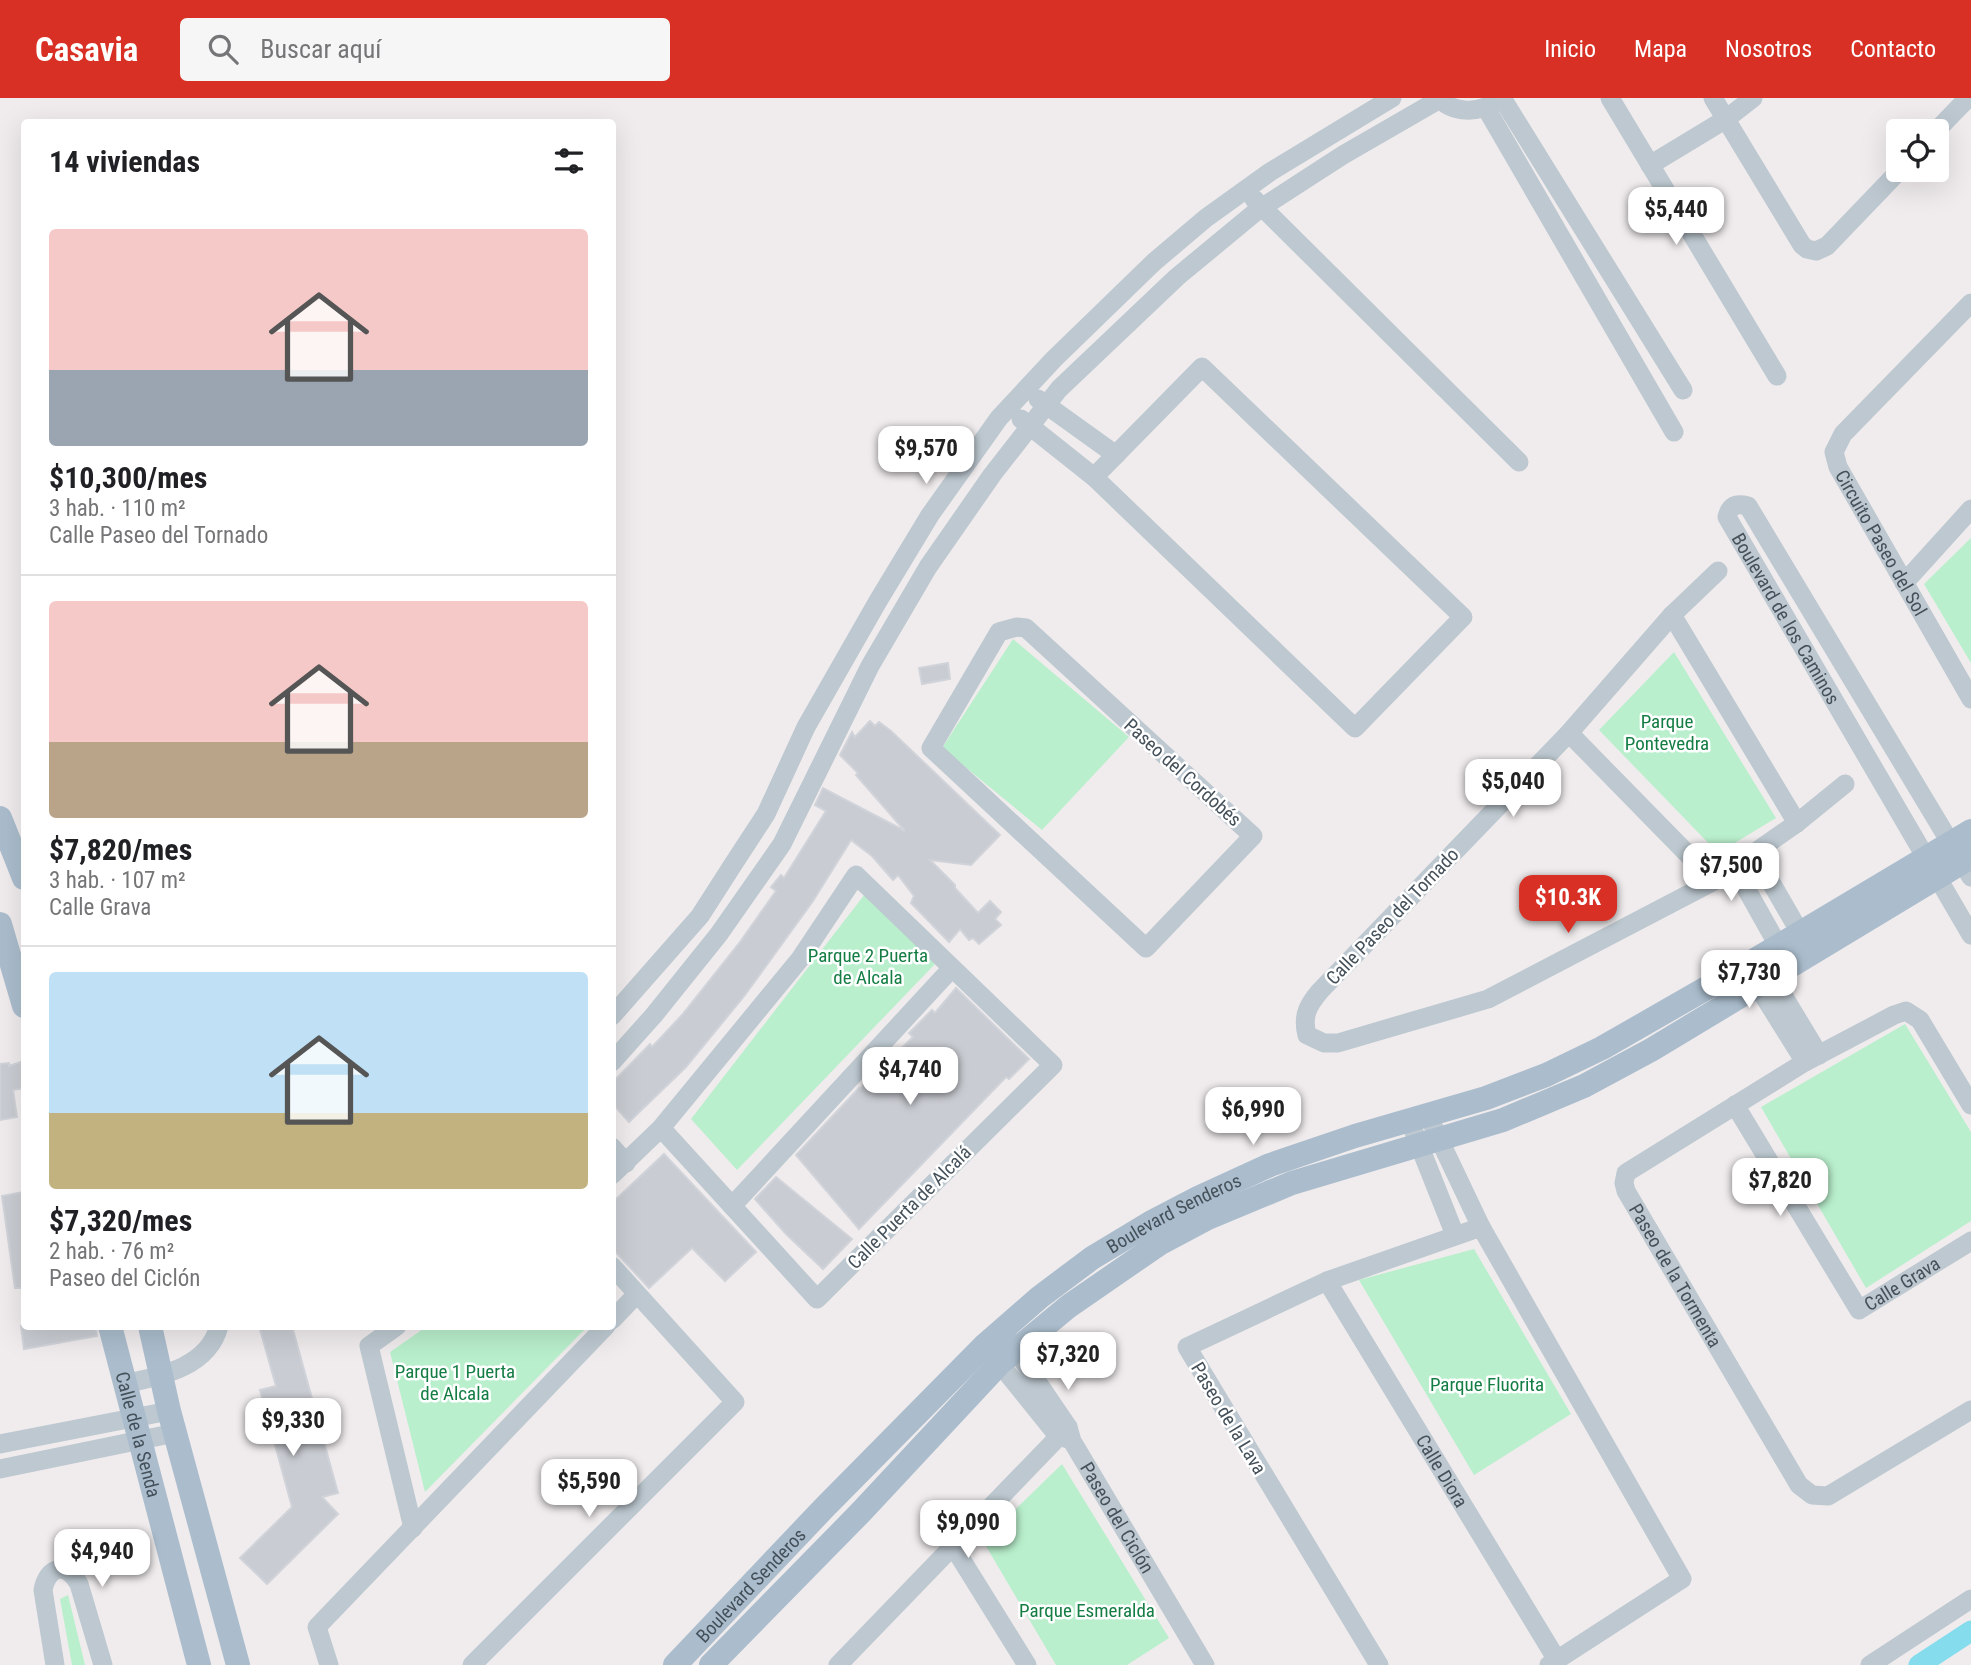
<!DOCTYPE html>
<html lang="es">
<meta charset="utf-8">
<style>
:root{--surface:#fff;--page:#f6f6f6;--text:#202124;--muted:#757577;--line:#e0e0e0;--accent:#d93025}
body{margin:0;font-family:"Roboto Condensed",sans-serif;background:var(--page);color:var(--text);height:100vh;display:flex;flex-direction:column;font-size:26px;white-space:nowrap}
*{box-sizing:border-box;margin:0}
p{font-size:23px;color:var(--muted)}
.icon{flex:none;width:38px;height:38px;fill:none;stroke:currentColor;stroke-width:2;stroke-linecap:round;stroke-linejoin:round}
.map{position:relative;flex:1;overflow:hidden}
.sheet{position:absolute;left:21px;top:21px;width:595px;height:1211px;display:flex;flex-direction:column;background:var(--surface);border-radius:7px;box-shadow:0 7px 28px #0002}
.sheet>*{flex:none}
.buttons{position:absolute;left:1886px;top:21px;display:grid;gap:14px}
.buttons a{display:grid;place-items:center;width:63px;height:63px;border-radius:7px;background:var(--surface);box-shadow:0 7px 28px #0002;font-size:35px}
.price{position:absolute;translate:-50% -60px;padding:0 16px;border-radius:14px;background:#fff;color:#222;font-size:23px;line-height:46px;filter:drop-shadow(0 2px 4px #0008)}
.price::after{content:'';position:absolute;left:50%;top:42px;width:21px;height:16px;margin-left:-10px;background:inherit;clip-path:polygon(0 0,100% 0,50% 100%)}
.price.current{background:var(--accent);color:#fff}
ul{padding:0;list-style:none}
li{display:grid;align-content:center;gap:14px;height:371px;padding:0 28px}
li+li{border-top:2px solid var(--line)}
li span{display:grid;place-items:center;height:217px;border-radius:7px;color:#555}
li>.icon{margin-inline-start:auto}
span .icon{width:126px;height:126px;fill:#fffc;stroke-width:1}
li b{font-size:30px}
h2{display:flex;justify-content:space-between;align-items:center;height:84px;padding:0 28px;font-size:30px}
header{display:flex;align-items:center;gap:42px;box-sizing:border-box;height:98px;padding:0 35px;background:var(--accent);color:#fff}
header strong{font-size:33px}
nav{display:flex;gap:38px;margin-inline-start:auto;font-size:24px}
.search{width:490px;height:63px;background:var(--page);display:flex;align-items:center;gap:18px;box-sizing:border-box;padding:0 24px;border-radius:7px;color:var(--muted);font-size:26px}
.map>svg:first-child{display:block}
.green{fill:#b9efcc}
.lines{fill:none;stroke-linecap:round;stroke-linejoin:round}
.canal{stroke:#85dced;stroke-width:21}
.building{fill:#c9ccd2;stroke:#d0d3d9;stroke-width:2}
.minor{stroke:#bdc8d0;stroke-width:19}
.major{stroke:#abbdcd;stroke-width:24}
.labels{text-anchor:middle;stroke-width:5;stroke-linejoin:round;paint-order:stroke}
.street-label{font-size:19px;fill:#45515a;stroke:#fff}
.park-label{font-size:19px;fill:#147d44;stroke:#fff}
</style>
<header>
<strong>Casavia</strong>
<div class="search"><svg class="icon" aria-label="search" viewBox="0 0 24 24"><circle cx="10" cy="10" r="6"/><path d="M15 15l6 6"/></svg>Buscar aquí</div>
<nav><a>Inicio</a><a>Mapa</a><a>Nosotros</a><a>Contacto</a></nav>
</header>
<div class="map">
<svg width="1971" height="1567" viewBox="0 0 1971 1567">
<rect width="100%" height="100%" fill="#f0eced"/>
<path class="green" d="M1971,440V565L1924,486Z
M1013,541L1129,639L1042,732L942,650Z
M1674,554L1776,720L1718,755L1599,632Z
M865,796L935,866L737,1072L691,1021Z
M1905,926L1971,1034V1123L1866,1190L1761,1009Z
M1474,1151L1571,1316L1474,1377L1359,1182Z
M426,1229H587L425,1394L390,1254Z
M1062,1366L1169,1540L1127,1567H1056L983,1443Z
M68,1497L85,1567H72L60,1501Z"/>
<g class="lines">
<path class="canal" d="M1919,1567L1971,1533"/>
</g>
<path class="building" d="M948,565L950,581L922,586L919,570Z
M870,623L875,628L879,624L891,633L1000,737L971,767L930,762L955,787V790L978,815L990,803L1001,814L995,821L1001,827L979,846L973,840L969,842L960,831L949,844L911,805L914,798L898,777L893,782L872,758L851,742L813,803L745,897L686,969L629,1024L612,1005V985L650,946L652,949L682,917L740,844L776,793L771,789L781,777L784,780L826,713L815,707L823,690L905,733L856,677L858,675L840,657L852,634L855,639Z
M956,890L1029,961L1009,981L1006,979L859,1131L796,1057L859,990L860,991L913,939L909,935L932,912L935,915Z
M24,963V990L13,992L17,1019L0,1022V966L9,965V968Z
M664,1056L756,1154L725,1183L692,1150L649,1190L612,1150V1105Z
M776,1079L852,1141L823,1171L786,1136L755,1101Z
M24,1094V1190H15L2,1098Z
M21,1228H96L97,1238L24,1251Z
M259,1228H292L338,1395L322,1399L338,1416L267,1486L240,1460L292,1409L260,1292L276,1288Z"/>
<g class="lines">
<g class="minor">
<path d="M1439,0C1453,16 1479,15 1495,4"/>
<path d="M1502,0L1683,292"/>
<path d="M1610,0L1777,278"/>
<path d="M1713,0L1802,147L1807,151L1816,153L1827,148L1900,72"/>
<path d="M1486,10L1674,334"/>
<path d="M1936,33L1968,0"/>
<path d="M1650,67L1726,21L1753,0"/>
<path d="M1254,101L1519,364"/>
<path id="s1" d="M1971,205L1843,336L1834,354L1838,369L1971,601"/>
<path d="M1202,269L1463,519L1355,630L1094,379Z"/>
<path d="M1038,301L1116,357"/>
<path d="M1021,321L1094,379"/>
<path d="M1718,473L1672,517L1569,635L1320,893C1308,907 1302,918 1307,937L1324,945H1338L1488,901L1714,783L1797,725L1845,686"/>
<path d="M1904,485L1971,411"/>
<path d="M1672,517L1797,725"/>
<path d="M1017,529L1026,530L1253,738L1146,850L931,650L999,534Z"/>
<path d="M1569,635L1714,783"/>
<path d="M1754,755L1806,845"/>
<path d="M1734,769L1784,858"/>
<path id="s2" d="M1971,779L1748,408C1736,405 1730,407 1727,419L1971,837"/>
<path d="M1766,869L1819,957"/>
<path d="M1750,876L1805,964"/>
<path d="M612,918L700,818L734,765L766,716L806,629L878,503L930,417L999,320L1054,261L1154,164L1206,120L1270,74L1392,0"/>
<path d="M612,964L654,917L719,836L782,746L870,568L928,469L992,377L1059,291L1177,179L1258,112L1343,57L1440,1"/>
<path id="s3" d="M1735,1007L1859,1212L1971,1143"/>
<path id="s4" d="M1971,1007L1920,922L1906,913L1894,917L1805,964L1626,1075L1624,1085L1626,1093L1799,1387L1812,1397L1828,1398L1971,1312"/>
<path d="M1433,1028L1481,1129L1682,1481L1549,1567"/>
<path d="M1414,1034L1455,1137"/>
<path d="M612,1049L626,1065"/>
<path d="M612,1077L661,1030L800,861L856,777L1053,967L817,1201L661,1030"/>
<path d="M732,1108L952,870"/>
<path id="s5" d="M1327,1183L1557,1562"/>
<path d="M612,1222L636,1197"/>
<path d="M397,1228L369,1248L413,1430"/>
<path id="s6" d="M1008,1241L1068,1329L1072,1343L1205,1567"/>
<path d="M991,1255L1058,1338L1068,1341"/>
<path d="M124,1286C160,1278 208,1270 219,1228"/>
<path d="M0,1346L169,1313"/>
<path d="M0,1371L175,1335"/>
<path d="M953,1448L1027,1567"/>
<path d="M55,1567L43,1492C48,1467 67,1464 79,1486L103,1567"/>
<path d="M329,1567L317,1529L606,1228"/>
<path d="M472,1567L735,1304L612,1168"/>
<path d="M838,1567L1068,1329"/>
<path d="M1379,1567L1187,1249L1327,1183L1481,1129"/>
<path d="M1870,1567L1971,1501"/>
</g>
<g class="major">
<path d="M0,720L24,780"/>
<path d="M0,826L24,908"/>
<path id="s7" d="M110,1228L199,1567"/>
<path d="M150,1228L169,1313L238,1567"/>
<path id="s8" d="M675,1567L823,1411L985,1247L1040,1199L1092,1160L1150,1125L1198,1100L1270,1067L1355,1038L1486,1000L1546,977L1602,950L1745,868L1971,733"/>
<path d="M711,1567L861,1414L1000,1265L1069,1208L1159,1146L1208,1120L1292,1085L1503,1022L1584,988L1651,952L1971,759"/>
</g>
</g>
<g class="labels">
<g class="street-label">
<text dy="7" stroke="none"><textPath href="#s1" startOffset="306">Circuito Paseo del Sol</textPath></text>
<text dy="7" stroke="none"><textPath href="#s2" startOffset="578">Boulevard de los Caminos</textPath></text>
<text transform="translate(1183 674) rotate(42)" y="7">Paseo del Cordobés</text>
<text transform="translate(1392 818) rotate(-46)" y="7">Calle Paseo del Tornado</text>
<text transform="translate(909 1109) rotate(-45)" y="7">Calle Puerta de Alcalá</text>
<text dy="7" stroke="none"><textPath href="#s8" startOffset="677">Boulevard Senderos</textPath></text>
<text dy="7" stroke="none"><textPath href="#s4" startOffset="556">Paseo de la Tormenta</textPath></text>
<text dy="7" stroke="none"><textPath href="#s3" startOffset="290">Calle Grava</textPath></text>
<text transform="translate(1229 1320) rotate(59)" y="7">Paseo de la Lava</text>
<text dy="7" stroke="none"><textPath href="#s7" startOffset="112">Calle de la Senda</textPath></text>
<text dy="7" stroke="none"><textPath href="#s5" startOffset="222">Calle Diora</textPath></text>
<text dy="7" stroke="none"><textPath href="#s6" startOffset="210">Paseo del Ciclón</textPath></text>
<text dy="7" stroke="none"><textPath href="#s8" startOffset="110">Boulevard Senderos</textPath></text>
</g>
<g class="park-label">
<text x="1667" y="630">Parque<tspan x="1667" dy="22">Pontevedra</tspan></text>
<text x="868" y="864">Parque 2 Puerta<tspan x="868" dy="22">de Alcala</tspan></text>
<text x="455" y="1280">Parque 1 Puerta<tspan x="455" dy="22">de Alcala</tspan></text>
<text x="1487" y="1293">Parque Fluorita</text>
<text x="1087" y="1519">Parque Esmeralda</text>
</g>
</g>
</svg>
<div class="buttons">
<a><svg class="icon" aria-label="locate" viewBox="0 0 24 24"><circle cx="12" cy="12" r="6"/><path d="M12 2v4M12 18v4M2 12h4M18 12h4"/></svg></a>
</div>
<b class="price" style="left:1676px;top:149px">$5,440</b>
<b class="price" style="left:926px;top:388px">$9,570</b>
<b class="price" style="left:1513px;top:721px">$5,040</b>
<b class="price" style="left:1731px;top:805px">$7,500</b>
<b class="price current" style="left:1568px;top:837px">$10.3K</b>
<b class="price" style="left:1749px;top:912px">$7,730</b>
<b class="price" style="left:910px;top:1009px">$4,740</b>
<b class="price" style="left:1253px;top:1049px">$6,990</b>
<b class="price" style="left:1780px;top:1120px">$7,820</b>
<b class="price" style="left:1068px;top:1294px">$7,320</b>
<b class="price" style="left:293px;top:1360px">$9,330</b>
<b class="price" style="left:589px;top:1421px">$5,590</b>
<b class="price" style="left:968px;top:1462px">$9,090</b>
<b class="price" style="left:102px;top:1491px">$4,940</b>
<section class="sheet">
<h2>14 viviendas<svg class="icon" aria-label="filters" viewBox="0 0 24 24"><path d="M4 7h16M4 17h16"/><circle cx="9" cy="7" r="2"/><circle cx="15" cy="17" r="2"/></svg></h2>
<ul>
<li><span style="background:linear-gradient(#f6c9c9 65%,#9aa5b1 0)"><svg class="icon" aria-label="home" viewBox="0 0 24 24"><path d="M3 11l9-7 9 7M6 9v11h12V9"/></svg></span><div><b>$10,300/mes</b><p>3 hab. · 110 m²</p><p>Calle Paseo del Tornado</p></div></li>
<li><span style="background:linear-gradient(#f6c9c9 65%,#b9a48a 0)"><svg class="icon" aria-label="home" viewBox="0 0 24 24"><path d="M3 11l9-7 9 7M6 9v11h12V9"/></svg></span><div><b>$7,820/mes</b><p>3 hab. · 107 m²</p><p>Calle Grava</p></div></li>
<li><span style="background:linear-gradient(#bfe0f5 65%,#c2b280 0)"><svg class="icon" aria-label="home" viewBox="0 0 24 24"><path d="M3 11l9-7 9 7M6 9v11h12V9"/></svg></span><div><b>$7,320/mes</b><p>2 hab. · 76 m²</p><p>Paseo del Ciclón</p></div></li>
</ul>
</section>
</div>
